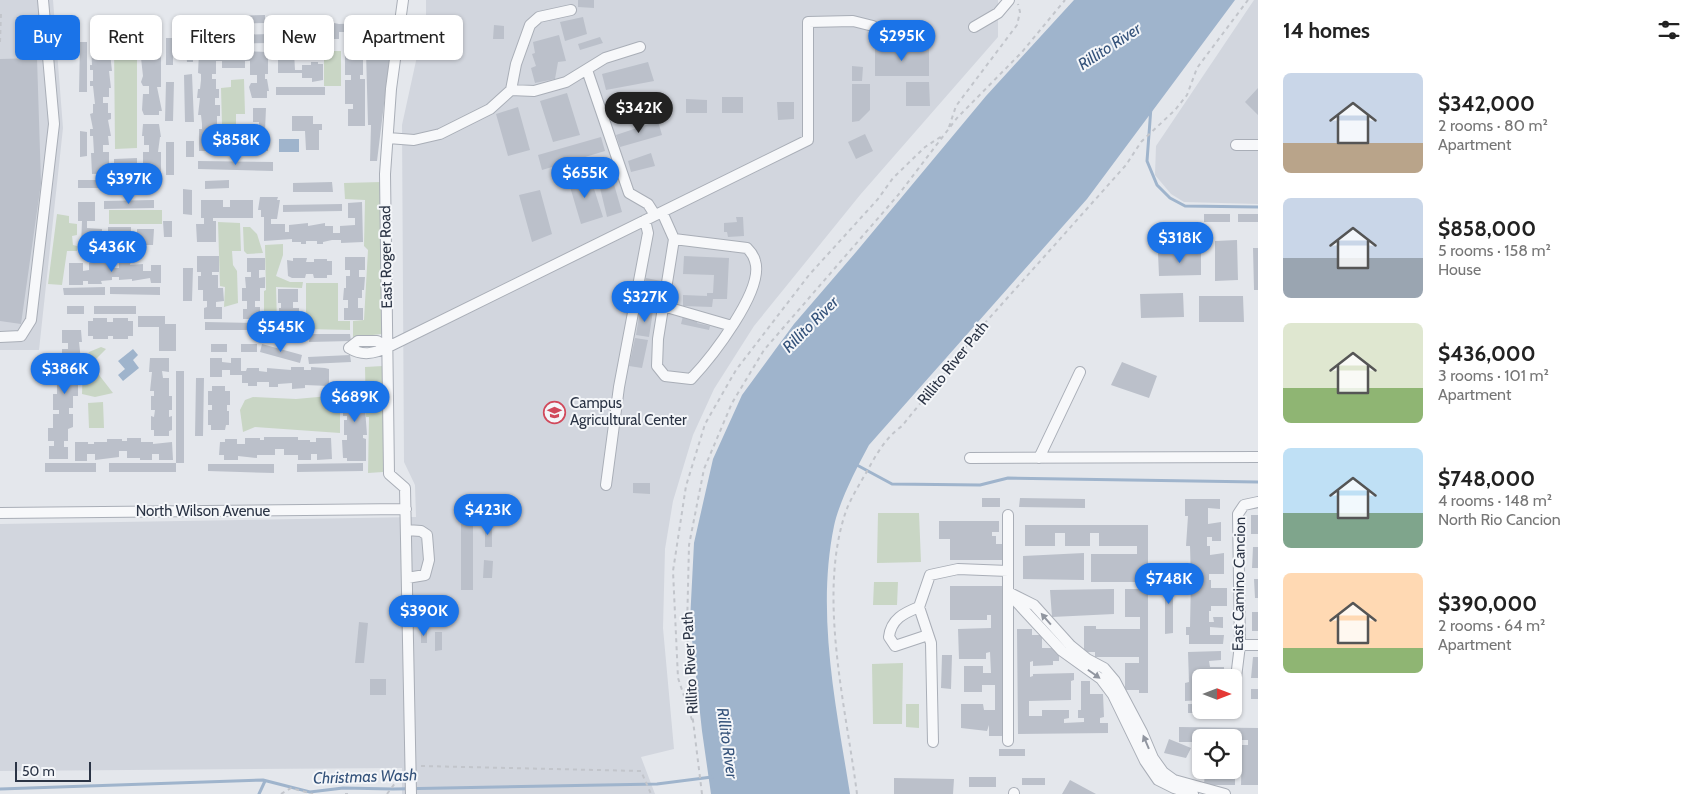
<!DOCTYPE html>
<meta charset="utf-8">
<style>
:root{--surface:#fff;--page:#f2f2f2;--text:#222;--muted:#767676;--accent:#1a73e8}
body{margin:0;font-family:Cabin,sans-serif;background:var(--page);color:var(--text);height:100vh;display:flex;flex-direction:column;font-size:19px;white-space:nowrap}
*{box-sizing:border-box;margin:0}
p{font-size:16px;color:var(--muted)}
.icon{flex:none;width:28px;height:28px;fill:none;stroke:currentColor;stroke-width:2;stroke-linecap:round;stroke-linejoin:round}
.map{position:relative;flex:1;overflow:hidden}
.sheet{display:flex;flex-direction:column;background:var(--surface);width:450px}
.sheet>*{flex:none}
.top-card{position:absolute;left:15px;top:15px;width:475px;height:45px;display:flex;gap:10px}
.needle{width:32px;rotate:90deg}
.buttons{position:absolute;left:1192px;top:669px;display:grid;gap:10px}
.buttons a{display:grid;place-items:center;width:50px;height:50px;border-radius:8px;background:var(--surface);box-shadow:0 1px 4px #0004;font-size:25px}
.scale{position:absolute;left:15px;bottom:12px;width:76px;box-sizing:border-box;padding-left:5px;border:2px solid #2b3445;border-top:0;font-size:14px;line-height:18px;white-space:nowrap;color:#2b3445;-webkit-text-stroke:4px #f4f6f9;paint-order:stroke}
.price{position:absolute;translate:-50% -42px;padding:0 11px;border-radius:18px;background:var(--accent);color:#fff;font-size:16px;line-height:32px;filter:drop-shadow(0 1px 2px #0008)}
.price::after{content:'';position:absolute;left:50%;top:30px;width:15px;height:11px;margin-left:-8px;background:inherit;clip-path:polygon(0 0,100% 0,50% 100%)}
.price.on{background:#222;color:#fff}
ul{padding:0;list-style:none}
li{display:flex;align-items:center;gap:15px;height:125px;padding:0 25px}
li span{display:grid;place-items:center;flex:none;width:140px;height:100px;border-radius:8px;color:#555}
li>.icon{margin-inline-start:auto}
span .icon{width:60px;height:60px;fill:#fffc;stroke-width:1}
li b{font-size:21px}
h2{display:flex;justify-content:space-between;align-items:center;height:60px;padding:0 25px;font-size:21px}
.chip{padding:0 18px;border-radius:8px;background:var(--surface);box-shadow:0 1px 4px #0004;font-size:18px;line-height:45px}
.chip.on{background:var(--accent);color:#fff}
main{display:flex;flex:1;min-height:0}
.map>svg:first-child{display:block}
.built{fill:#d2d6de}
.green{fill:#c9d6c5}
.water{fill:#9fb4cc}
.lines{fill:none;stroke-linecap:round;stroke-linejoin:round}
.stream{stroke:#9fb4cc;stroke-width:3}
.building{fill:#bbc0ca}
.minor-casing{stroke:#a9aeb7;stroke-width:12}
.path{stroke:#c2c5cb;stroke-width:2;stroke-dasharray:4 4;stroke-linecap:butt}
.minor{stroke:#f7f8fa;stroke-width:10}
.oneway{fill:#9196a0}
.labels{text-anchor:middle;stroke-width:4;stroke-linejoin:round;paint-order:stroke}
.street-label{font-size:15px;fill:#2b3445;stroke:#f4f6f9}
.poi-label{font-size:15px;fill:#2b3445;stroke:#f4f6f9;text-anchor:start}
.water-label{font-size:16px;font-style:italic;fill:#34527a;stroke:#f4f6f9}
</style>
<main>
<div class="map">
<svg width="1258" height="794" viewBox="0 0 1258 794">
<rect width="100%" height="100%" fill="#e4e7ec"/>
<path class="built" d="M0,0H53L63,128L39,350H0Z
M426,0H998V37L860,195L754,326L714,389L693,435L673,501L665,549L663,628L674,749L641,757L655,794H402V768L0,771V524L416,517L415,485L404,462L402,125L426,15Z
M1254,0H1258V204L1184,202L1171,194L1155,175L1156,146Z"/>
<path class="green" d="M114,43H137V148L115,149Z
M300,51H341V86H324V58L301,57Z
M244,79L245,114H236V124L222,125L221,88L231,87V80Z
M381,182L382,334L363,336L353,339V321L364,320L368,250L364,246L365,200L345,199L344,183Z
M109,210H162V224H109Z
M57,214L69,216V223L77,224V235L72,236L73,245L77,246V251H67L62,285L48,284Z
M218,222L240,223L241,251H232L233,265L237,271L238,303L224,307L225,287L220,286Z
M243,227H250L257,234L263,253L247,254L244,251Z
M283,244V255L276,276L290,282H303L302,288L276,287L277,323L264,319V291L266,290L265,245Z
M306,283H338V321H350V330L306,329Z
M101,347L106,349L95,360L96,371L113,393L95,397L82,394L83,364L89,352Z
M383,366V472L368,473L369,417H366L365,367Z
M340,395V433L255,427L243,432L240,410L245,400L253,397L296,399Z
M103,402L104,428H89L88,403Z
M878,513H919L921,562L877,563Z
M874,582H898L897,605H873Z
M903,663L902,724H873L872,664Z
M906,704H919V728L906,727Z"/>
<path class="water" d="M1074,0H1235L1087,199L869,445C857,467 839,502 834,526C816,614 836,706 850,794H711L702,731L690,621L694,543L713,459L742,395L794,324L856,252L986,96Z
M279,139H299V152H279Z
M133,349L138,355L133,360L139,368L123,381L118,375L125,369L118,361Z"/>
<g class="lines">
<path class="stream" d="M1151,107L1147,161L1157,185L1170,198L1185,206L1258,207
M855,464L892,484L980,485L1008,478L1258,482
M0,789L263,780L310,792L343,788L393,789L657,784L712,777
M259,794L265,781"/>
</g>
<path class="building" d="M578,0H594V8L578,7Z
M265,15V23L226,24V16Z
M365,15H395L377,161H370L371,125H368Z
M583,17L587,34L565,41L560,22Z
M311,20L328,22V20H334V23L339,24L364,23V45H360V52H363V75H360V79H365V126H348V109H353V104H345V80H351V75H345V53H352V45H346V32H339V39H319V41L301,39V33H294V45H289V52H294L295,70H302V65H311V62H318V64H323V80L312,82V78H302V73H278V54H281V46H277V24H301L303,22H311Z
M115,23L160,26L158,53L161,58V87H157L162,111H159V115H144L142,110L143,94H149V86H143L141,82L143,76L141,58H143V53H148V48H142V34H137V41L115,42V34H109V47H102V53H110L112,71H109L111,88H109V97H103V103H108V113H111V119L108,120L111,136H108L109,145H103V152H109V165L114,164V159L137,158V164H143V152H149V145H144V136H142L143,124H159L161,137H160L158,152H161V174L115,176V173L92,174L91,153H94L93,136H90V129H93L90,114L93,113V104H95L93,86H90V81H93V70H90V65H92L90,25Z
M494,25L504,26V39H493Z
M268,34L269,43L203,44V36Z
M559,35L566,61L558,62L555,79L535,83L531,68L536,66L532,54L535,53L533,42Z
M600,37L603,43L580,50L578,44Z
M166,38H173V65H166Z
M80,42H87V92H79Z
M186,47H193V62H187Z
M929,48V76H875V49Z
M221,50L268,52V74H265V79H267L269,91H267V98H252L249,87L251,83H257V75H250V61H245V68H222V61H216V74H212V79H216V89H219V98H215V105H220V116H217V125H211V130H215L216,143H223V137H244V144H252V131H259V122H253V108H266L265,131H268V151H199V129H202V124L201,115H198L200,98H197L198,89H200L201,80V74L198,73L199,52H221Z
M37,58L41,183L21,324L0,321V59Z
M648,62L654,81L606,90L602,74Z
M852,66L863,67L862,81H852Z
M192,74L194,122H185L184,75Z
M166,82H174L173,121H165Z
M906,82H929L930,106H906Z
M852,84H870V110L859,121L852,122Z
M276,87H325V95H276Z
M1258,88V115L1245,102Z
M567,93L580,135L553,142L540,101Z
M650,95L653,107L614,119L611,106Z
M722,97H743V113H722Z
M686,99L707,100V113H686Z
M777,102H794V119L778,120Z
M518,107L530,150L508,156L496,114Z
M292,116H313V124H322V130H319V150H306L305,131H292Z
M658,121L662,135L620,147L616,135Z
M80,131L87,132V156L80,157Z
M865,134L873,151L856,159L848,142Z
M601,137L605,151L542,170L538,155Z
M186,141H194V157H186Z
M166,142H174V175H166Z
M651,153L655,166L631,172L628,161Z
M198,161L273,162V171L198,169Z
M609,167L622,212L607,217L596,171Z
M589,173L603,217L581,224L568,180Z
M78,180H103V188H78Z
M229,180V188L205,189V181Z
M107,181H141L140,187L108,188Z
M332,182L333,192H293V183Z
M183,189L192,190V215L183,214Z
M540,190L552,234L532,242L519,195Z
M260,197H278L277,200H280L277,219H271V224H285V232H289V225L308,223V226L325,223V226H333V233H340V226L355,225V218H348V203L362,202L363,242L341,243V240H332L323,242V244H317V241H306V244H301V242H292V239L264,241V217H261V210H258Z
M154,200V208L104,209V201Z
M201,200H223V207H230V200H253V218H213V221H216V242H197L196,224H204V218H201Z
M78,202H95V221H87V228L102,229V234L108,235V227H131V235H137V229H154L153,245H81L82,221H78Z
M342,204V211L283,212V205Z
M1204,214H1230V222H1204Z
M1238,214H1258V222H1238Z
M736,217H743L744,236L728,237L727,232H724V223L737,222Z
M163,221H172V237H164Z
M1237,240L1238,280L1215,281V241Z
M1253,248H1258V290H1254Z
M1201,251V275L1159,276L1158,253Z
M197,256H219V272H212V275H218V288H223L224,301L216,302V307H222V319H204V308L207,307V301H203V290H198V276H201V272H197Z
M684,256L729,258L727,299H713L712,307L683,306V295L707,296V293H713L714,275L683,274Z
M345,257H365V270H359V277H365L364,290H362V298H358V308H363V320H344V308H348V300H343L344,288H346V276H350V270H345Z
M247,258H265V270H259V278L265,277V288H260V301H255V307H260V319H243V309H247V301H242V288H246L245,277H251V272H247Z
M293,258H307L306,262H314V259H327V261H332V275H327V278H314L313,274H306L305,278H292L288,276L287,260L293,261Z
M113,260L114,268H119V261H131L130,265L143,264V271H151V265H161V283H151L150,278L132,281V279L119,280V277H112V280L101,281L102,284H88V281H83V285H69V263H83V271L89,270V263Z
M183,268H193L192,301H183Z
M646,278L661,281L656,308L640,306Z
M105,287V295H64L63,288Z
M110,287H160V295L110,294Z
M278,289H298V302H293V308H299V322H279V308H281V303H278Z
M1183,293L1184,317L1141,318L1140,294Z
M1199,296H1243L1244,322H1199Z
M67,306H84V314H67Z
M94,306H136V314H94Z
M640,310L653,311L649,337L636,335Z
M138,316H165V324H176V351H159V327H138Z
M683,316L698,319L697,323L710,326L709,330L681,324Z
M93,318H107V322H113V318H128V321H133V336H128V339H113V336H108V339H93V336H88V321H93Z
M205,322L255,323V330H205Z
M264,323L304,334L303,341L262,330Z
M62,330H81L82,342H79L81,360H76V373H74V380H78V396H73V408H69V414H73V427L68,429V441H64V447H68V459H49V446H54V441H48V428H53V414H59V410H53V394H57V380H64L63,374H58V362H62V349H68V343H62Z
M310,334H350L351,341L309,342Z
M635,338L648,340L642,368L629,366Z
M211,344H227V352H211Z
M241,344H257V352H241Z
M262,344L302,355L300,363L260,352Z
M350,355L351,362L309,364L308,357Z
M150,358H169V372L162,371L163,378H169V396H172V410H169V417L172,416V430L169,431V436H154V430H151V416L154,417L155,410H151V396H154V391H150L152,372H149Z
M210,358H222V362L231,363V358H241V371H246L247,368H259V371L267,372V368L291,370V367H304V370H311V367L325,368L329,369V386L305,385V388L292,389V383L278,384V387H269V382H257V386H248V383H242V375H230V370H222V377H210Z
M1122,362L1157,376L1149,398L1111,385Z
M176,371H184V463H176Z
M196,378H204L203,436H195Z
M343,382H363L367,435H363V438L366,439V461H347V458H343L342,440H347V435H344V420H347V416H343V402H349V396H343Z
M212,386H225V391H230V405H227V411H229V425H226L225,430H211V425H208V410H212V405H208V391H212Z
M264,437H298V440H310V442H316V438H331L332,459L317,460V454H311V460H298V455H284V449H275V455H257V458L238,456V460H224V455H219L220,442H225V439H237V444H245V438H260V440H264Z
M127,438H141V442H153V444L172,442L173,460H159V454H152V460H140V458H127V451H119V457L95,460V454H87V461H75V442H88V444H94V442H107V439H122V441H127Z
M45,463H96V472H45Z
M109,463H176V472H109Z
M363,463V471L297,472V464Z
M208,464H274V473L208,471Z
M633,483H650V494L633,493Z
M982,498H1000V507H982Z
M1020,498L1085,499V508L1019,507Z
M1185,499H1220V509L1208,508V524L1221,522V541H1212V537H1207V546H1210V555L1224,553V574H1209V580H1211V588H1227V606H1211V611H1209V622H1214L1213,617H1223V628L1210,627V635H1224L1223,644H1189V635H1186V627H1190L1191,580L1190,546H1186L1188,516H1185Z
M1251,515H1258V534H1251Z
M939,521H999V532H992V536H996V544H1002V560H950V539H939Z
M461,524H473V590H461Z
M1025,525H1148V693H1139V690H1125V663H1139V657H1095V652H1084V626H1096V629H1140V617H1125V589H1139V582H1091V554H1137V546H1099V533H1090V546H1065V533H1055V546H1025Z
M485,526H492V547H485Z
M1253,547H1258V568H1252Z
M1084,553V580L1023,579V556Z
M484,560L493,561L492,578H483Z
M1165,576H1173V633L1165,634Z
M1254,579H1258V598H1255Z
M950,586H1002L1003,736H989V725L987,731L961,728V704H983L984,710H995V685H982V692H964V666H983V673H991L990,652L986,653V659H959L958,629L991,628V615H987V620H950Z
M1114,589V614L1052,617L1050,590Z
M1252,612H1258V631H1252Z
M359,622L368,623L364,663H355Z
M1017,629H1032V635H1042V648H1059V661H1053V665L1033,666V661L1030,662V677L1033,676V674L1074,673V680L1071,681V700L1029,701V716H1042V710H1069V718L1064,719V723L1084,722V718H1078V710H1081V681H1090V694H1103L1104,717L1100,718V723H1108V733L1018,734Z
M421,631H427V643H421Z
M435,632H442V650L435,651Z
M1221,651V660L1209,661L1210,667H1224V677L1201,678V700L1185,701V683L1189,682L1188,652Z
M942,655H952L951,689L941,688Z
M1253,657H1258V678H1251Z
M370,679H386V695H370Z
M1251,689H1258V699H1251Z
M1188,704H1201V710H1230V713H1188Z
M1179,727L1258,728V785H1241L1242,745H1248V740H1234V738H1201V742H1179Z
M1169,739L1191,748L1186,758L1164,753Z
M999,749H1025V756H999Z
M1205,770H1235V785H1204Z
M969,777H996V787H969Z
M894,778L954,779L953,794H894Z
M1022,778H1045V785H1022Z
M1070,780L1096,794H1062Z"/>
<g class="lines">
<defs>
<path id="minor" d="M403,0L391,89L385,174L389,474L405,488L411,794
M974,27L998,13L1009,0
M587,70L629,193L648,204L655,215
M511,90L534,91L566,82L605,58L640,47
M388,138L414,140L440,134L490,109L511,90L516,64L530,25L539,17L571,10
M1236,145H1258
M662,212L674,239L658,339L657,366L665,376L691,379C710,359 765,290 755,261C754,256 750,251 747,248L674,239
M663,306L732,326
M0,337L21,336L31,320L54,124L43,0
M358,341H377L388,347C374,354 362,356 349,348Z
M388,347L808,140V22L853,21L873,26
M970,458L1258,457
M1039,458L1080,372
M606,485L619,387L648,233L645,220
M0,513L406,509
M406,530L421,531L427,535L429,560L425,575L407,578
M1008,592L1034,605L1071,646L1087,659L1104,668L1115,681L1142,732L1153,758L1163,772L1174,780L1225,794
M1012,597L1062,651L1101,679L1113,695L1145,761L1158,780L1174,788L1193,794
M919,607L931,643L933,742
M919,607L930,575L958,569L1008,571
M919,607C904,613 891,619 889,637L895,646L928,635
M1240,645H1258
M1234,694L1240,645L1238,514L1244,505L1258,502
M1008,741V515
M1014,793V794"/>
</defs>
<use href="#minor" class="minor-casing"/>
<path class="path" d="M0,42L1,13
M949,127L956,106L1017,25L1020,12L1018,4
M692,720L678,678L673,571L686,486L705,424L736,370L809,275L878,199L893,178L925,147L942,136
M421,766L641,771L651,794
M281,794L291,788L313,794
M345,794H348
M387,794L401,775
M702,794L690,696L687,629L689,545L704,469L732,403L764,350L899,194L957,118L1022,52L1065,0
M857,794C846,707 817,595 846,511C851,498 859,485 866,473C876,455 885,438 902,426L985,323L1126,165L1141,142L1175,110L1187,95L1197,68L1248,0"/>
<use href="#minor" class="minor"/>
</g>
<defs><path id="oneway-solid" d="M-6-.8H1V-3.2L6.5 0L1 3.2V.8H-6Z" transform="scale(1.25)"/></defs>
<g class="oneway">
<use href="#oneway-solid" transform="translate(1046 619) rotate(-131)"/>
<use href="#oneway-solid" transform="translate(1094 674) rotate(35)"/>
<use href="#oneway-solid" transform="translate(1146 742) rotate(-113)"/>
</g>
<defs>
<symbol id="university-ring" viewBox="-11 -11 22 22"><circle r="9.5" fill="#f4f6f9" stroke="#d1495b" stroke-width="1.5"/><path d="M0-5L7-2L0 1L-7-2ZM-4 1L0 2.5L4 1V4Q0 6-4 4Z" fill="#d1495b"/></symbol>
</defs>
<g fill-rule="evenodd">
<use href="#university-ring" x="542" y="400" width="25" height="25"/>
</g>
<g class="labels">
<g class="street-label">
<text transform="translate(386 257) rotate(-91)" y="5">East Roger Road</text>
<text transform="translate(953 363) rotate(-51)" y="5">Rillito River Path</text>
<text x="203" y="516">North Wilson Avenue</text>
<text transform="translate(1239 584) rotate(-89)" y="5">East Camino Cancion</text>
<text transform="translate(690 663) rotate(-93)" y="5">Rillito River Path</text>
</g>
<g class="poi-label">
<text x="570" y="408">Campus<tspan x="570" dy="17">Agricultural Center</tspan></text>
</g>
<g class="water-label">
<text transform="translate(1109 46) rotate(-33)" y="6">Rillito River</text>
<text transform="translate(810 324) rotate(-45)" y="6">Rillito River</text>
<text transform="translate(728 743) rotate(82)" y="6">Rillito River</text>
<text transform="translate(365 776) rotate(-2)" y="6">Christmas Wash</text>
</g>
</g>
</svg>
<div class="buttons">
<a><svg class="needle" viewBox="-14 -14 28 28"><path d="M0-13l5 13h-10z" fill="#e53935"/><path d="M0 13l5-13h-10z" fill="#767676"/></svg></a>
<a><svg class="icon" aria-label="locate" viewBox="0 0 24 24"><circle cx="12" cy="12" r="6"/><path d="M12 2v4M12 18v4M2 12h4M18 12h4"/></svg></a>
</div>
<div class="scale">50 m</div>
<b class="price" style="left:902px;top:62px">$295K</b>
<b class="price on" style="left:639px;top:134px">$342K</b>
<b class="price" style="left:236px;top:166px">$858K</b>
<b class="price" style="left:585px;top:199px">$655K</b>
<b class="price" style="left:129px;top:205px">$397K</b>
<b class="price" style="left:1180px;top:264px">$318K</b>
<b class="price" style="left:112px;top:273px">$436K</b>
<b class="price" style="left:645px;top:323px">$327K</b>
<b class="price" style="left:281px;top:353px">$545K</b>
<b class="price" style="left:65px;top:395px">$386K</b>
<b class="price" style="left:355px;top:423px">$689K</b>
<b class="price" style="left:488px;top:536px">$423K</b>
<b class="price" style="left:1169px;top:605px">$748K</b>
<b class="price" style="left:424px;top:637px">$390K</b>
<div class="top-card">
<a class="chip on">Buy</a>
<a class="chip">Rent</a>
<a class="chip">Filters</a>
<a class="chip">New</a>
<a class="chip">Apartment</a>
</div>
</div>
<section class="sheet">
<h2>14 homes<svg class="icon" aria-label="filters" viewBox="0 0 24 24"><path d="M4 7h16M4 17h16"/><circle cx="9" cy="7" r="2"/><circle cx="15" cy="17" r="2"/></svg></h2>
<ul>
<li><span style="background:linear-gradient(#c9d6e8 70%,#b9a48a 0)"><svg class="icon" aria-label="home" viewBox="0 0 24 24"><path d="M3 11l9-7 9 7M6 9v11h12V9"/></svg></span><div><b>$342,000</b><p>2 rooms · 80 m²</p><p>Apartment</p></div></li>
<li><span style="background:linear-gradient(#c9d6e8 60%,#9aa5b1 0)"><svg class="icon" aria-label="home" viewBox="0 0 24 24"><path d="M3 11l9-7 9 7M6 9v11h12V9"/></svg></span><div><b>$858,000</b><p>5 rooms · 158 m²</p><p>House</p></div></li>
<li><span style="background:linear-gradient(#dfe7d0 65%,#8fb573 0)"><svg class="icon" aria-label="home" viewBox="0 0 24 24"><path d="M3 11l9-7 9 7M6 9v11h12V9"/></svg></span><div><b>$436,000</b><p>3 rooms · 101 m²</p><p>Apartment</p></div></li>
<li><span style="background:linear-gradient(#bfe0f5 65%,#7fa58c 0)"><svg class="icon" aria-label="home" viewBox="0 0 24 24"><path d="M3 11l9-7 9 7M6 9v11h12V9"/></svg></span><div><b>$748,000</b><p>4 rooms · 148 m²</p><p>North Rio Cancion</p></div></li>
<li><span style="background:linear-gradient(#ffd9b3 75%,#8fb573 0)"><svg class="icon" aria-label="home" viewBox="0 0 24 24"><path d="M3 11l9-7 9 7M6 9v11h12V9"/></svg></span><div><b>$390,000</b><p>2 rooms · 64 m²</p><p>Apartment</p></div></li>
</ul>
</section>
</main>
